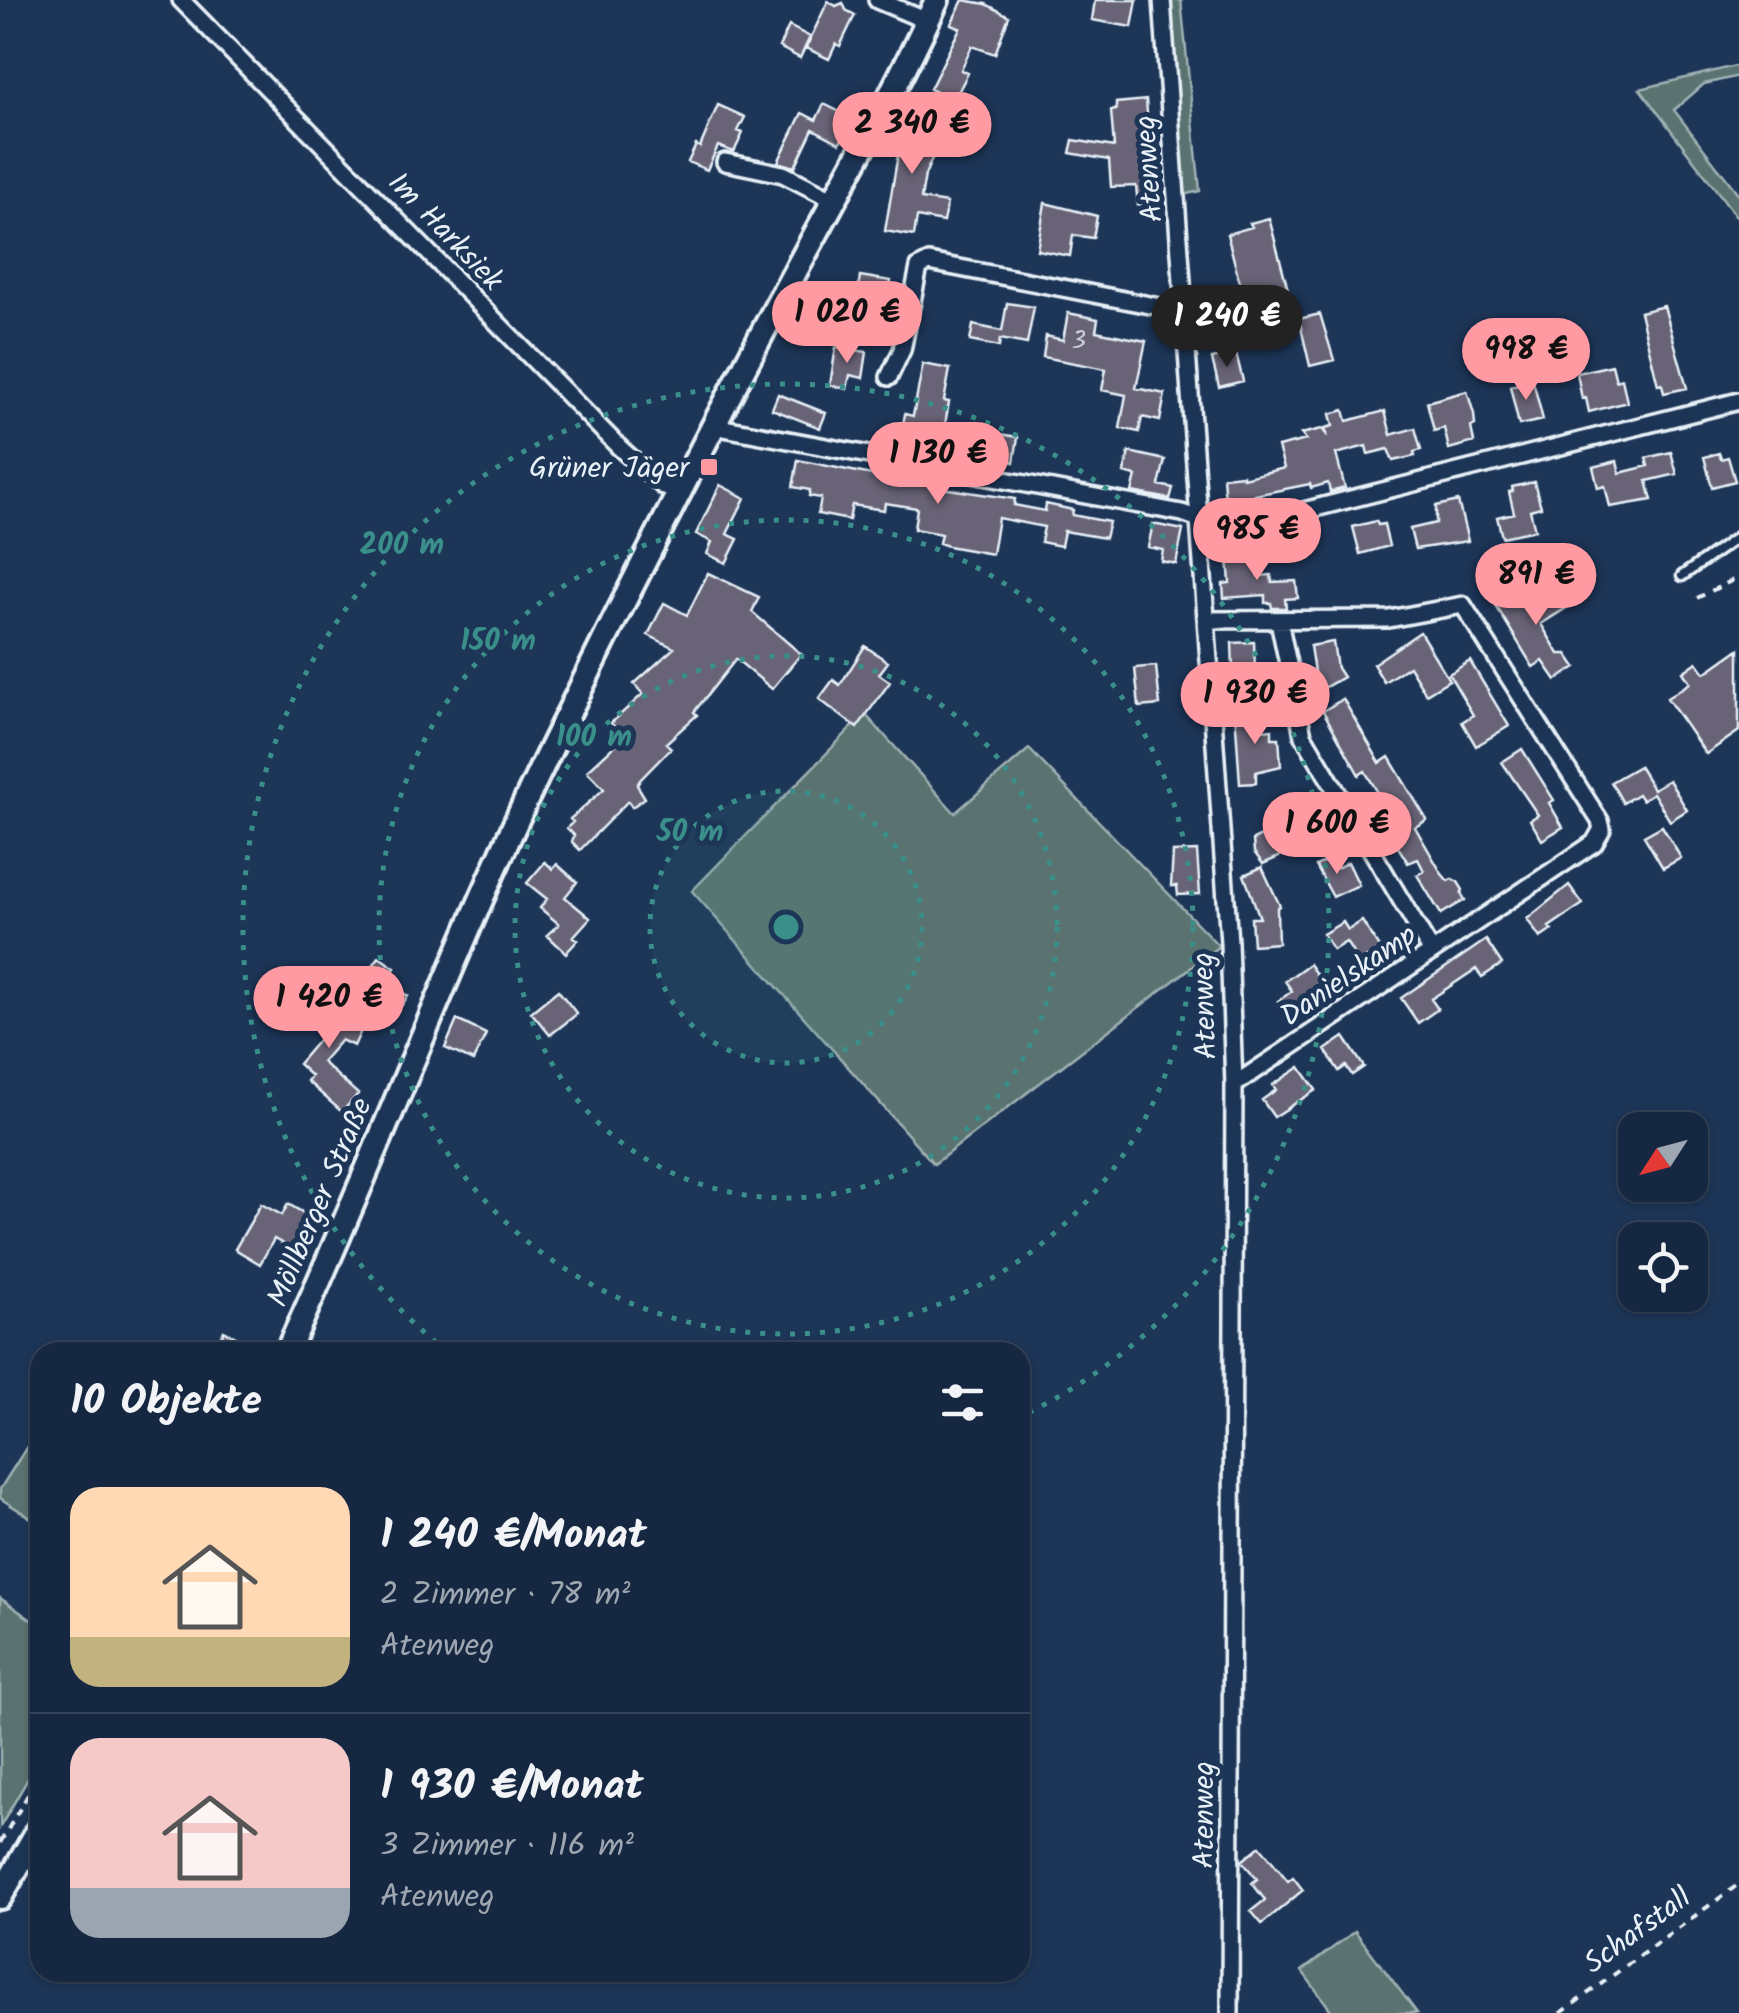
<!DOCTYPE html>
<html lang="de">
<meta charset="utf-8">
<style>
:root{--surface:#162841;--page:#1f3048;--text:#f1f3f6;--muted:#9ea6b1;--line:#35445a;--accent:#ff9aa2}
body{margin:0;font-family:Kalam,sans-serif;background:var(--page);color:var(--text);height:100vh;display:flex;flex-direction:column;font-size:38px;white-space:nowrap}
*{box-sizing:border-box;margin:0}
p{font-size:32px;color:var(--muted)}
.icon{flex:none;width:55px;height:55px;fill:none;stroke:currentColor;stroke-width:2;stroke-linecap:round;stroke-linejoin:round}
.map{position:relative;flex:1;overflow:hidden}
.side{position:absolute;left:30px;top:1342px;width:1000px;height:640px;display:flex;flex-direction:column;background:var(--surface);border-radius:30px;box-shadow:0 2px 8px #0004,0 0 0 2px var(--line)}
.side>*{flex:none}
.needle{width:65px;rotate:234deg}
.tools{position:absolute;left:1618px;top:1112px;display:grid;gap:20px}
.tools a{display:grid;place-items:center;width:90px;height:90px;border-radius:20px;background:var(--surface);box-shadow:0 2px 8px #0004,0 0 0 2px var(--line);font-size:50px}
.price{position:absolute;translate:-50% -85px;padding:0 22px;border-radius:35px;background:var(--accent);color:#111;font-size:32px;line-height:65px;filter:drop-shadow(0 2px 5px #0008)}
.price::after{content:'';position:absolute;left:50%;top:60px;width:30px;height:22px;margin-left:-15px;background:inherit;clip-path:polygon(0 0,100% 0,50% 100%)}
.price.current{background:#222;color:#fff}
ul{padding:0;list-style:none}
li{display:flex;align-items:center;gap:30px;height:250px;padding:0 40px}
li+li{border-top:2px solid var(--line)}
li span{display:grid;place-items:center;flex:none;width:280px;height:200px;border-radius:30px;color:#555}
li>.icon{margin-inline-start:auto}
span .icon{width:120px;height:120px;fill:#fffc;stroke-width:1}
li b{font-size:42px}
h2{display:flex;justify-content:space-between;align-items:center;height:120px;padding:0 40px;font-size:42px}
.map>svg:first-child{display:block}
.green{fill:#5a736f;stroke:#a1b2b4;stroke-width:2.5}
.building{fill:#686376;stroke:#e8f1f8;stroke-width:2.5}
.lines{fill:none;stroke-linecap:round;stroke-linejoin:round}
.lane-casing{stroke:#e8f1f8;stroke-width:15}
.street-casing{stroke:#e8f1f8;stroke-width:22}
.secondary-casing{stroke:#e8f1f8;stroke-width:30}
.path{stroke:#e8f1f8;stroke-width:4;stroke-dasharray:8 8;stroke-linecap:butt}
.lane{stroke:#1d3557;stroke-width:8}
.street{stroke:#1d3557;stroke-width:15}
.secondary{stroke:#1d3557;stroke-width:22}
.ring{fill:none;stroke:#3a8f8a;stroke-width:5;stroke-dasharray:5 10}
.poi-dot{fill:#ff9aa2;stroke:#1d3557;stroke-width:4}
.labels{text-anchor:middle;stroke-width:10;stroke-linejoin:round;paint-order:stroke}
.number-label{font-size:25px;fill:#c8ced8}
.street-label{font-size:30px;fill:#e8f1f8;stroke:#1d3557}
.poi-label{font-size:30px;fill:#e8f1f8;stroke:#1d3557;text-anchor:end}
.centre{fill:#3a8f8a;stroke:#1d3557;stroke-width:5}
.ring-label{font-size:30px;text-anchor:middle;font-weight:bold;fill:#3a8f8a;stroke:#1d3557;stroke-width:10;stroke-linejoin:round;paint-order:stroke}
</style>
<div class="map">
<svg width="1739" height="2013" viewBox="0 0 1739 2013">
<rect width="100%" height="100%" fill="#1d3557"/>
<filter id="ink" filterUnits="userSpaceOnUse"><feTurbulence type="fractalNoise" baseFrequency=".01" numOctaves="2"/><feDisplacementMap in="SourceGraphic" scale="20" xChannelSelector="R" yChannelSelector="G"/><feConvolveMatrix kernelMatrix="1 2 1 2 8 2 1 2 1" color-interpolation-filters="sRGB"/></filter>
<g filter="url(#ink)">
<path class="green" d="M1159,0H1181L1200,191L1174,197Z
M1739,65V76L1704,84L1674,110L1739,195V220L1640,89Z
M865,714L955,813L1029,749L1219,946L934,1164L692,891Z
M40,1426V1524L0,1498V1489Z
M0,1598L40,1626V1758L0,1827Z
M1355,1931L1417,2013H1333L1302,1971Z"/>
<path class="building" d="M963,0L986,4L1009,16L995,54L972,46L961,70L968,73L954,100L930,89L960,28L951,24Z
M1095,0H1137L1132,27L1092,20Z
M828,1L836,6L843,3L846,10L855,15L840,46L836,44L829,59L806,48Z
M789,26L810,37L800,58L779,47Z
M1146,100L1154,203L1138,205L1136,186L1111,187L1109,160L1070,153L1073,140L1114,147L1111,111L1116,110V103Z
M824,104L852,118L840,143L813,129L795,167L778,162L802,113L816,120Z
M718,105L745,117L738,131L743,133L734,152L718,146L707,170L688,162L696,145L700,147Z
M908,112L929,121L923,135L939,142L925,175L921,199L947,203L943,222L917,217L914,236L885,231L898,154L888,149L900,119L904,121Z
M1045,203L1097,216L1093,238L1073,235L1070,256L1037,250Z
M1269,218L1291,301L1219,321L1215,306L1244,298L1227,234L1252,227L1250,223Z
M860,276L891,281L886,314L855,308Z
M1007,303L1034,307L1027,344L1000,339L999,347L970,341L973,325L1002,331Z
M1664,306L1687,388L1664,393L1662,384L1658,385L1640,312Z
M1068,313L1098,319L1096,331L1146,341L1136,388L1165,394L1160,421L1142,417L1139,432L1120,428L1126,395L1102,390L1106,369L1043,357L1046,336L1063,340Z
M1320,314L1334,360L1310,366L1299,319Z
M836,347L867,352L863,378L850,375L847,389L830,385Z
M1236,353L1243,381L1219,387L1212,359Z
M923,364L950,369L944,401L949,402L944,430L954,432L951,448L938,445L937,452L899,445L905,414L913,416Z
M1612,365L1616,381L1622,379L1627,402L1589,412L1586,398L1582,399L1577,373Z
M1533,381L1543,420L1519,425L1510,386Z
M1467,391L1474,414L1475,425L1471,427L1474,442L1449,449L1444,428L1434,431L1427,402Z
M778,394L826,413L820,428L772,409Z
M1344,410L1347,421L1385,411L1391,435L1415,428L1421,450L1414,452L1415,456L1393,461L1388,449L1368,454L1366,446L1336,454L1345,488L1330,492L1328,483L1311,488L1310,484L1225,501L1223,477L1243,475V478L1284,468L1278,447L1306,440L1301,434L1322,429L1326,434L1325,428L1333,426L1330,414Z
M976,430L1018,437L1014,462L985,457L986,448L974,446Z
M1129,452L1165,460L1159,485L1173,488L1170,499L1132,492L1136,476L1124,473Z
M1671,452L1677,474L1647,481L1652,500L1610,507L1605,486L1598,488L1593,467L1617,461L1620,473L1648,466L1646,458Z
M1719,453L1721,459L1728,457L1735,481L1712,487L1704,457Z
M798,460L921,485L926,479L929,486L1015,499L1014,505L1045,511L1046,504L1073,510L1072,515L1109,522L1105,538L1064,531L1061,546L1041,542L1044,527L998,518L992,554L948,546L939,543L941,534L914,529L917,508L885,503L884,510L852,505L849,520L818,514L821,498L809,496L810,490L793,487Z
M1534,482L1541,507L1530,510L1535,530L1502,537L1497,517L1514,513L1509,492L1513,491L1512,487Z
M720,485L745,498L727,534L738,539L726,563L707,554L712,542L696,534Z
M1458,501L1468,541L1415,549L1410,529L1436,523V506Z
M1376,521L1378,525L1384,524L1389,546L1360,554L1353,527Z
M1153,524L1183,530L1176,564L1161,561L1163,550L1148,547Z
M1257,556L1258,576L1271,575L1272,582L1296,581L1298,598L1285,599L1286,608H1272L1271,603H1265V595L1224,598L1223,584L1230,583L1228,558Z
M708,573L759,597L752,612L801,654L772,689L736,659L694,712L697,715L666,743L671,748L640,780L637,785L645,798L632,807L628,801L580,850L572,842L574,835L567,828L573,822L570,819L604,789L587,771L624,737L611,723L643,694L634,684L674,648L648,635L664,603L687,615Z
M1533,584L1545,605L1564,593L1571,605L1541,624L1559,654H1567L1576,667L1556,680L1543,661L1533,667L1496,606Z
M1420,632L1449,680L1426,694L1409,666L1384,682L1373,664Z
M1254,642L1255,669L1233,670L1232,643Z
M1333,642L1337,668L1343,677L1322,689L1315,678L1310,646Z
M865,646L888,662L879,674L890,682L857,728L819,699L833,680L840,685Z
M1739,649V731L1706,754L1667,698L1690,683L1683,672L1697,662L1705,673Z
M1470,661L1509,726L1476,746L1462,722L1473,715L1449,674Z
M1156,666L1160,705L1139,707L1135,668Z
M1343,699L1380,763L1389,757L1427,820L1415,827L1442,874L1448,881L1452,879L1458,882L1463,890L1461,893L1465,900L1441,914L1417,875L1424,871L1418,859L1408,863L1373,807L1383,801L1365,771L1359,775L1323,711Z
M1259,710L1261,730L1272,729V738H1279L1281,766L1256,772V783L1240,784L1235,711Z
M1522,749L1554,800L1549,803L1563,827L1542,840L1530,820L1538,815L1502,762Z
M1639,766L1653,789L1669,780L1687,810L1670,821L1653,793L1642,800L1638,794L1623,803L1611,782Z
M1662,826L1681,858L1663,868L1644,836Z
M1278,828L1287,837V848L1279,857L1263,864L1254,852L1253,840Z
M1197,851L1200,894L1178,895L1177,886H1171L1173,852Z
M1332,858L1337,868L1348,862L1359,885L1333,897L1316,866Z
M545,862L553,869L557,864L577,882L565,897L590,918L573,937L578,940L566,953L547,935L559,924L540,908L547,899L527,883Z
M1262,867L1280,906L1277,908L1278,943L1253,945L1251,918H1260L1244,875Z
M1569,885L1583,904L1549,927L1552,930L1540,938L1527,919Z
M1362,921L1380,949L1359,962L1346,942L1333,950L1323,934L1343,922L1348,930Z
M1486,940L1502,964L1482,977L1476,969L1431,999L1438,1009L1418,1023L1401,998Z
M379,957L395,968L386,981L408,996L395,1015L358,987Z
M1309,964L1325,987L1299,1006L1302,1010L1291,1018L1278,1001L1292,991L1285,981Z
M558,990L577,1014L550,1035L531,1012Z
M309,997L364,1024L354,1046L341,1040L322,1062L358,1094L342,1112L307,1081L311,1076L298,1064L326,1031L299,1018Z
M457,1020L486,1034L473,1061L445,1048Z
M1344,1037L1364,1067L1352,1075L1346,1066L1339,1071L1325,1050Z
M1300,1067L1316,1090L1274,1117L1262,1100L1276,1090L1273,1085Z
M261,1204L282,1215L288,1204L314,1219L296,1251L274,1239L260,1264L235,1249Z
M224,1331L266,1352H213Z
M1260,1846L1288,1881L1293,1877L1303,1890L1262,1924L1251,1911L1265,1900L1252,1883L1257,1879L1242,1861Z"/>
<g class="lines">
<defs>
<path id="lane" d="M1682,576L1739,536"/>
<path id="street" d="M181,0L620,448L664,487L679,492
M877,0L927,21
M1162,0L1229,942L1234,1085L1230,2013
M725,162L783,174L834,200
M889,377L902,350L919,267L929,262L1186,312
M713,426L1182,513L1199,519
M1200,532H1220L1739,401
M1207,620L1389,619L1463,605L1600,821L1602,829L1594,843L1234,1085
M1279,621L1303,735L1432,952"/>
<path id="secondary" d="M287,1352C380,1152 455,943 553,744C625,597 699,452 776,307C830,206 889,105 937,0
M0,1897L40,1827"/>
</defs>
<use href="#lane" class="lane-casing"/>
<use href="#street" class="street-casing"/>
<use href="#secondary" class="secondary-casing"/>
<path class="path" d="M1697,598L1739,577
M0,1843L40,1774
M1561,2013L1739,1884"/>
<use href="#lane" class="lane"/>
<use href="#street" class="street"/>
<use href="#secondary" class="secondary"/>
</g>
</g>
<circle cx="786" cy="927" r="136" fill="#3a8f8a" fill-opacity=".12"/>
<g class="ring">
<circle cx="786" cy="927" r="136"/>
<circle cx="786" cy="927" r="271"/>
<circle cx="786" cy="927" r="407"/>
<path d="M448 1352A543 543 0 1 1 1024 1415"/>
</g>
<rect class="poi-dot" x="699" y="457" width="20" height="20" rx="5"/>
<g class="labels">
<g class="number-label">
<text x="1079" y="348">3</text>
</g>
<g class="street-label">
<text transform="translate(1148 169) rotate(-94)" y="10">Atenweg</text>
<text transform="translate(446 231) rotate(46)" y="10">Im Harksiek</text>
<text transform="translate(1348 975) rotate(-34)" y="10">Danielskamp</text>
<text transform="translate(1204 1006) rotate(-92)" y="10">Atenweg</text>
<text transform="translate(319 1202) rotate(-67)" y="10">Möllberger Straße</text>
<text transform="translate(1203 1815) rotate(-90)" y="10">Atenweg</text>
<text transform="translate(1637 1930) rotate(-36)" y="10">Schafstall</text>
</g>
<g class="poi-label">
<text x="689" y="477">Grüner Jäger</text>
</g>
</g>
<circle cx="786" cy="927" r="15" class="centre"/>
<g class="ring-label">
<text x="402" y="554">200 m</text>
<text x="498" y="650">150 m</text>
<text x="594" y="746">100 m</text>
<text x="690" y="841">50 m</text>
</g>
</svg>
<div class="tools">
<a><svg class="needle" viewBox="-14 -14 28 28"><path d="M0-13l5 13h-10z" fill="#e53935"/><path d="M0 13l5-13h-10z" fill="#9ea6b1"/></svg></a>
<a><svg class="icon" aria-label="locate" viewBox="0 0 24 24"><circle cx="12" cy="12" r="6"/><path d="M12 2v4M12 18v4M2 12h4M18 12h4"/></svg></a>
</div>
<b class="price" style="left:912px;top:177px">2 340 €</b>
<b class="price" style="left:847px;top:366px">1 020 €</b>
<b class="price current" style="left:1227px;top:370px">1 240 €</b>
<b class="price" style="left:1526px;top:403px">998 €</b>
<b class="price" style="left:938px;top:507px">1 130 €</b>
<b class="price" style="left:1257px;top:583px">985 €</b>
<b class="price" style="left:1536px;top:628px">891 €</b>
<b class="price" style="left:1255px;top:747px">1 930 €</b>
<b class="price" style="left:1337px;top:877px">1 600 €</b>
<b class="price" style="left:329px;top:1051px">1 420 €</b>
<section class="side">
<h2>10 Objekte<svg class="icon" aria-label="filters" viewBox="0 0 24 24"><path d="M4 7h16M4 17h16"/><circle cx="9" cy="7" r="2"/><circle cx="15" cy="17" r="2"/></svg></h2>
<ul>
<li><span style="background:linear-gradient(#ffd9b3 75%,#c2b280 0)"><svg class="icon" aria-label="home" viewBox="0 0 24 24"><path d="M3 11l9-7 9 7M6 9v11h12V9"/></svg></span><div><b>1 240 €/Monat</b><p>2 Zimmer · 78 m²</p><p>Atenweg</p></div></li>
<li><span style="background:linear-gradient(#f6c9c9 75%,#9aa5b1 0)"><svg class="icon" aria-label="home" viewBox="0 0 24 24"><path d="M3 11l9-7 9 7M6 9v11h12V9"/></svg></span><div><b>1 930 €/Monat</b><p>3 Zimmer · 116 m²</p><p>Atenweg</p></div></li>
</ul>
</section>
</div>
